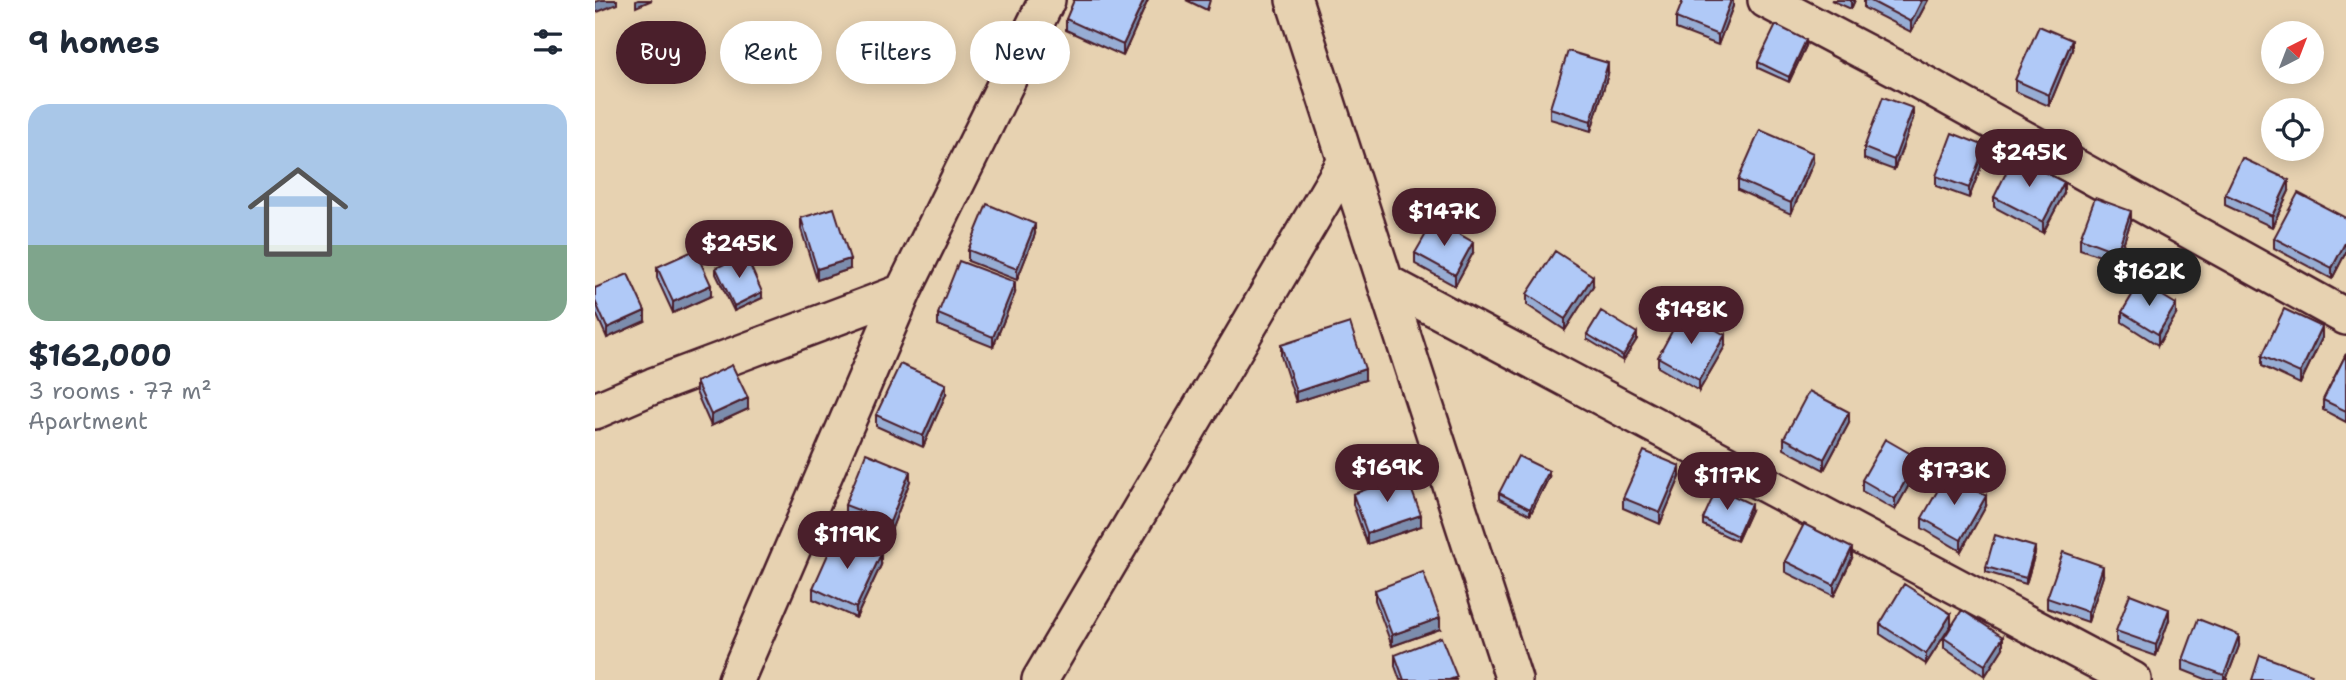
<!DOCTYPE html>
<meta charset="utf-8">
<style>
:root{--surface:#fff;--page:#f2f2f3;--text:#1f2937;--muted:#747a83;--accent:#4a1f2b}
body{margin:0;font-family:"Shantell Sans",sans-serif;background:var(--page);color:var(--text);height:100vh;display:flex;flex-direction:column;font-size:26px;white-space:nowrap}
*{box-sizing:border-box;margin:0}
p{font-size:23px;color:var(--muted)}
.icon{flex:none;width:38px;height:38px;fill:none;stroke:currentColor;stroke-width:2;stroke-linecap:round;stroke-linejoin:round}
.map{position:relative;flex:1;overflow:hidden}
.details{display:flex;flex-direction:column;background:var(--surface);width:595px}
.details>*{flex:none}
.top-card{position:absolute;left:21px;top:21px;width:665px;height:63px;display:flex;gap:14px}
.needle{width:46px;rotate:42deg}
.fabs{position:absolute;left:1666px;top:21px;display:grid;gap:14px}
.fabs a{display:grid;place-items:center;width:63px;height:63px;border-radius:50%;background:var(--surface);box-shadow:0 4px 18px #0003;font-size:35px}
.price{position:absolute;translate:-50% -60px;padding:0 16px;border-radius:24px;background:var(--accent);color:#fff;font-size:23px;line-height:46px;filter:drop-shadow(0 2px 4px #0008)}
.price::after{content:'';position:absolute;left:50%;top:42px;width:21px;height:16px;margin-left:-10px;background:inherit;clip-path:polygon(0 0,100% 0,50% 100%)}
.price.active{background:#222;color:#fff}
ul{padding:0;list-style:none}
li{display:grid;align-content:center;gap:14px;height:371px;padding:0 28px}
li span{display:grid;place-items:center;height:217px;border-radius:21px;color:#555}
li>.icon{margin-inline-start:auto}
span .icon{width:126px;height:126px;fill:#fffc;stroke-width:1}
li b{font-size:30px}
h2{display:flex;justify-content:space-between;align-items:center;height:84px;padding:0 28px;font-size:30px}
.tag{padding:0 24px;border-radius:32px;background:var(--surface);box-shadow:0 4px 18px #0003;font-size:24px;line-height:63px}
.tag.active{background:var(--accent);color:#fff}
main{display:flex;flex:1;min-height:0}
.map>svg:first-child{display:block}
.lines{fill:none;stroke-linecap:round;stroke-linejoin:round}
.street-casing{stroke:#4a1f2b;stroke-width:40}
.street{stroke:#e7d2b1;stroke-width:35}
.wall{fill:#97add4;stroke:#4a1f2b;stroke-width:2}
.shaded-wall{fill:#7b8dad;stroke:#4a1f2b;stroke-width:2}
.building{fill:#b0c9f7;stroke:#4a1f2b;stroke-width:2}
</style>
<main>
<section class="details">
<h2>9 homes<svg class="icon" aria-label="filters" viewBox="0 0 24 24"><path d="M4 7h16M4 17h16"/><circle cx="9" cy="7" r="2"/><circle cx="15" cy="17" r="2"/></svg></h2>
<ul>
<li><span style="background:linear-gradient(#a9c7e8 65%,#7fa58c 0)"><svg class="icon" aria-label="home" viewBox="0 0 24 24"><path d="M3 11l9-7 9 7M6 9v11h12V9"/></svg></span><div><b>$162,000</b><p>3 rooms · 77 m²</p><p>Apartment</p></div></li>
</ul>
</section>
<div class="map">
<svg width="1751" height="680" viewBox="0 0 1751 680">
<rect width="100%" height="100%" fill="#e7d2b1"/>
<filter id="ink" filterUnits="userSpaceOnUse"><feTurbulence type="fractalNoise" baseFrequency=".0143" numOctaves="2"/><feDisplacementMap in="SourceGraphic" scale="14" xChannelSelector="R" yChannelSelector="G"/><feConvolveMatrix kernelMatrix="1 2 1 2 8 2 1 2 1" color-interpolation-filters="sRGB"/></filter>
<g filter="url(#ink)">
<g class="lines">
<defs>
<path id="street" d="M699,0L919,680
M1171,0L1310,73L1751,317
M792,283L1538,680
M0,411L58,386L308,292
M141,680L308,292L452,0
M445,680L751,161"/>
</defs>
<use href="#street" class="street-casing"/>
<use href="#street" class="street"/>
</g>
<path class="wall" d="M553,0L528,56L471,30V19Z
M591,0H615L612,10Z
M1138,0V6L1123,45L1081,29V18Z
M1236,0H1260L1256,9Z
M1269,0H1333L1316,32L1269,8Z
M1211,46L1194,82L1163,68V62Z
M1477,50L1454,106L1420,91V80Z
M1013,74L996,131L955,119V108Z
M1318,119L1299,170L1269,159V148Z
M1390,156L1374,198L1341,186V176Z
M1218,163L1196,214L1143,190V180Z
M1694,191L1677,227L1630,205V194Z
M1469,193L1448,233L1399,207V197Z
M206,218L255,269L222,280L206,229Z
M1751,218V252L1737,279L1679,248V238Z
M1536,221L1522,262L1485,249V238Z
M440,234L422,280L373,261V250Z
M820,253H878L860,286L820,264Z
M62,267L116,296L78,313L62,278Z
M121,268L167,298L139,311L121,274Z
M998,286L970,330L932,305V294Z
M0,288L50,321L12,338L0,311Z
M420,293L398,347L343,325V314Z
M1527,312L1581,315L1563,345L1527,322Z
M992,334L1042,339L1028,361L992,339Z
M1727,338L1705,384L1667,366V356Z
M686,345L770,380L701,402L686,356Z
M1130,346L1104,391L1063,367V357Z
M1751,354V422L1728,410V400Z
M101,382L153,409L116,426L101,392Z
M351,394L328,447L281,426V415Z
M1254,423L1229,470L1189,449V438Z
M1323,469L1300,510L1267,491V480Z
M954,477L935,515L904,499V493Z
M1085,477L1065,524L1028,508V498Z
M315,481L295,533L250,516V505Z
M758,494L826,526L772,544L758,504Z
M1391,506L1366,551L1327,528V518Z
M1156,510L1142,541L1108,525V519Z
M1440,553L1431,584L1391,572V567Z
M1257,558L1239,596L1190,572V561Z
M286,565L261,618L218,599V588Z
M1508,576L1493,622L1452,608V598Z
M780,590L845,629L797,646L780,600Z
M1574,620L1561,656L1521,642V631Z
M1285,624L1356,625L1331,664L1285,634Z
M1349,638L1408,648L1390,676L1349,648Z
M1644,646L1631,680H1613L1588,670V660Z
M800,655L862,680H805L800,666Z"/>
<path class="shaded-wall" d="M6,0H22V4L0,13V2Z
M43,0H57L41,7V1Z
M549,0H553L528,56V45Z
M1136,0H1138V6L1123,45V35Z
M1256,0H1260L1256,9Z
M1327,0H1333L1316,32V22Z
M1211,40V46L1194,82V77Z
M1477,40V50L1454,106V95Z
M1013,63V74L996,131V121Z
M1318,108V119L1299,170V160Z
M1390,146V156L1374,198V188Z
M1218,153V163L1196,214V203Z
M1694,180V191L1677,227V216Z
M1469,182V193L1448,233V222Z
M1536,211V221L1522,262V252Z
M440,224V234L422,280V269Z
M1751,241V252L1737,279V268Z
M878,242V253L860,286V275Z
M255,259V269L222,280V269Z
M998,276V286L970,330V319Z
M420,282V293L398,347V337Z
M116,285V296L78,313V302Z
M167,292V298L139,311V306Z
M1581,304V315L1563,345V334Z
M50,311V321L12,338V328Z
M1727,327V338L1705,384V373Z
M1042,333V339L1028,361V356Z
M1130,335V346L1104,391V380Z
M770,369V380L701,402V392Z
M351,384V394L328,447V436Z
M153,398V409L116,426V415Z
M1254,412V423L1229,470V459Z
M1323,458V469L1300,510V499Z
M1085,466V477L1065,524V513Z
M315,471V481L295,533V522Z
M954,471V477L935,515V509Z
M1391,496V506L1366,551V540Z
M1156,504V510L1142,541V536Z
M826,515V526L772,544V533Z
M1440,547V553L1431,584V578Z
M1257,548V558L1239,596V585Z
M286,554V565L261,618V608Z
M1508,566V576L1493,622V612Z
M1574,609V620L1561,656V645Z
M1356,614V625L1331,664V654Z
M845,618V629L797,646V635Z
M1644,635V646L1631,680H1629V675Z
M1408,637V648L1390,676V665Z"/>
<path class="building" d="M479,0H549L528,45L471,19Z
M1088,0H1136L1123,35L1081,18Z
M1274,0H1327L1316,22Z
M1181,25L1211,40L1194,77L1163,62Z
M1444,26L1477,40L1454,95L1420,80Z
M973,51L1013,63L996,121L955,108Z
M1288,97L1318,108L1299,160L1269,148Z
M1165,130L1218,153L1196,203L1143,180Z
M1357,133L1390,146L1374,188L1341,176Z
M1419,157L1469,182L1448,222L1399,197Z
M1647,158L1694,180L1677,216L1630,194Z
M1703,193L1751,218V241L1737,268L1679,238Z
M1500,198L1536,211L1522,252L1485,238Z
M392,204L440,224L422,269L373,250Z
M239,208L255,259L222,269L206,218Z
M839,220L878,242L860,275L820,253Z
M100,250L116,285L78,302L62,267Z
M960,251L998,276L970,319L932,294Z
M150,254L167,292L139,306L121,268Z
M364,261L420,282L398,337L343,314Z
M33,274L50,311L12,328L0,301V288Z
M1545,282L1581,304L1563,334L1527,312Z
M1689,309L1727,327L1705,373L1667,356Z
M1006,311L1042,333L1028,356L992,334Z
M1088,311L1130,335L1104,380L1063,357Z
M755,323L770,369L701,392L686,345Z
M1751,354V411L1728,400Z
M305,364L351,384L328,436L281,415Z
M137,365L153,398L116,415L101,382Z
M1214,391L1254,412L1229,459L1189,438Z
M1290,439L1323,458L1300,499L1267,480Z
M1049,451L1085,466L1065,513L1028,498Z
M271,453L315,471L295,522L250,505Z
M923,456L954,471L935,509L904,493Z
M1352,474L1391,496L1366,540L1327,518Z
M811,475L826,515L772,533L758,494Z
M1122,488L1156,504L1142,536L1108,519Z
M1209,524L1257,548L1239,585L1190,561Z
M242,534L286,554L261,608L218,588Z
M1400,535L1440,547L1431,578L1391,567Z
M1468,552L1508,566L1493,612L1452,598Z
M828,572L845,618L797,635L780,590Z
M1309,584L1356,614L1331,654L1285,624Z
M1535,594L1574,609L1561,645L1521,631Z
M1367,610L1408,637L1390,665L1349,638Z
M1603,619L1644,635L1629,675L1588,660Z
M846,637L862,677L854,680H809L800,655Z
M1665,655L1717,674L1715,680H1657Z"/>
</g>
</svg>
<div class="fabs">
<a><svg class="needle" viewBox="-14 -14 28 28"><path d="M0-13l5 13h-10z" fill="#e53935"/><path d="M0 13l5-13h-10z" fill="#747a83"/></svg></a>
<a><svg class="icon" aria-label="locate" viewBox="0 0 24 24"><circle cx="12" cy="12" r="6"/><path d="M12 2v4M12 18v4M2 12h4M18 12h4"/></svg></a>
</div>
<b class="price" style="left:1434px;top:189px">$245K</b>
<b class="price" style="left:849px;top:248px">$147K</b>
<b class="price" style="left:144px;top:280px">$245K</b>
<b class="price active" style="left:1554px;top:308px">$162K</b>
<b class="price" style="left:1096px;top:346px">$148K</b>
<b class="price" style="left:792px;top:504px">$169K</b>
<b class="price" style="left:1359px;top:507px">$173K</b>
<b class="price" style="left:1132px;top:512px">$117K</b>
<b class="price" style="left:252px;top:571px">$119K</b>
<div class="top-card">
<a class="tag active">Buy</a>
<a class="tag">Rent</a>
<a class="tag">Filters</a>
<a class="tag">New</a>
</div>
</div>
</main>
